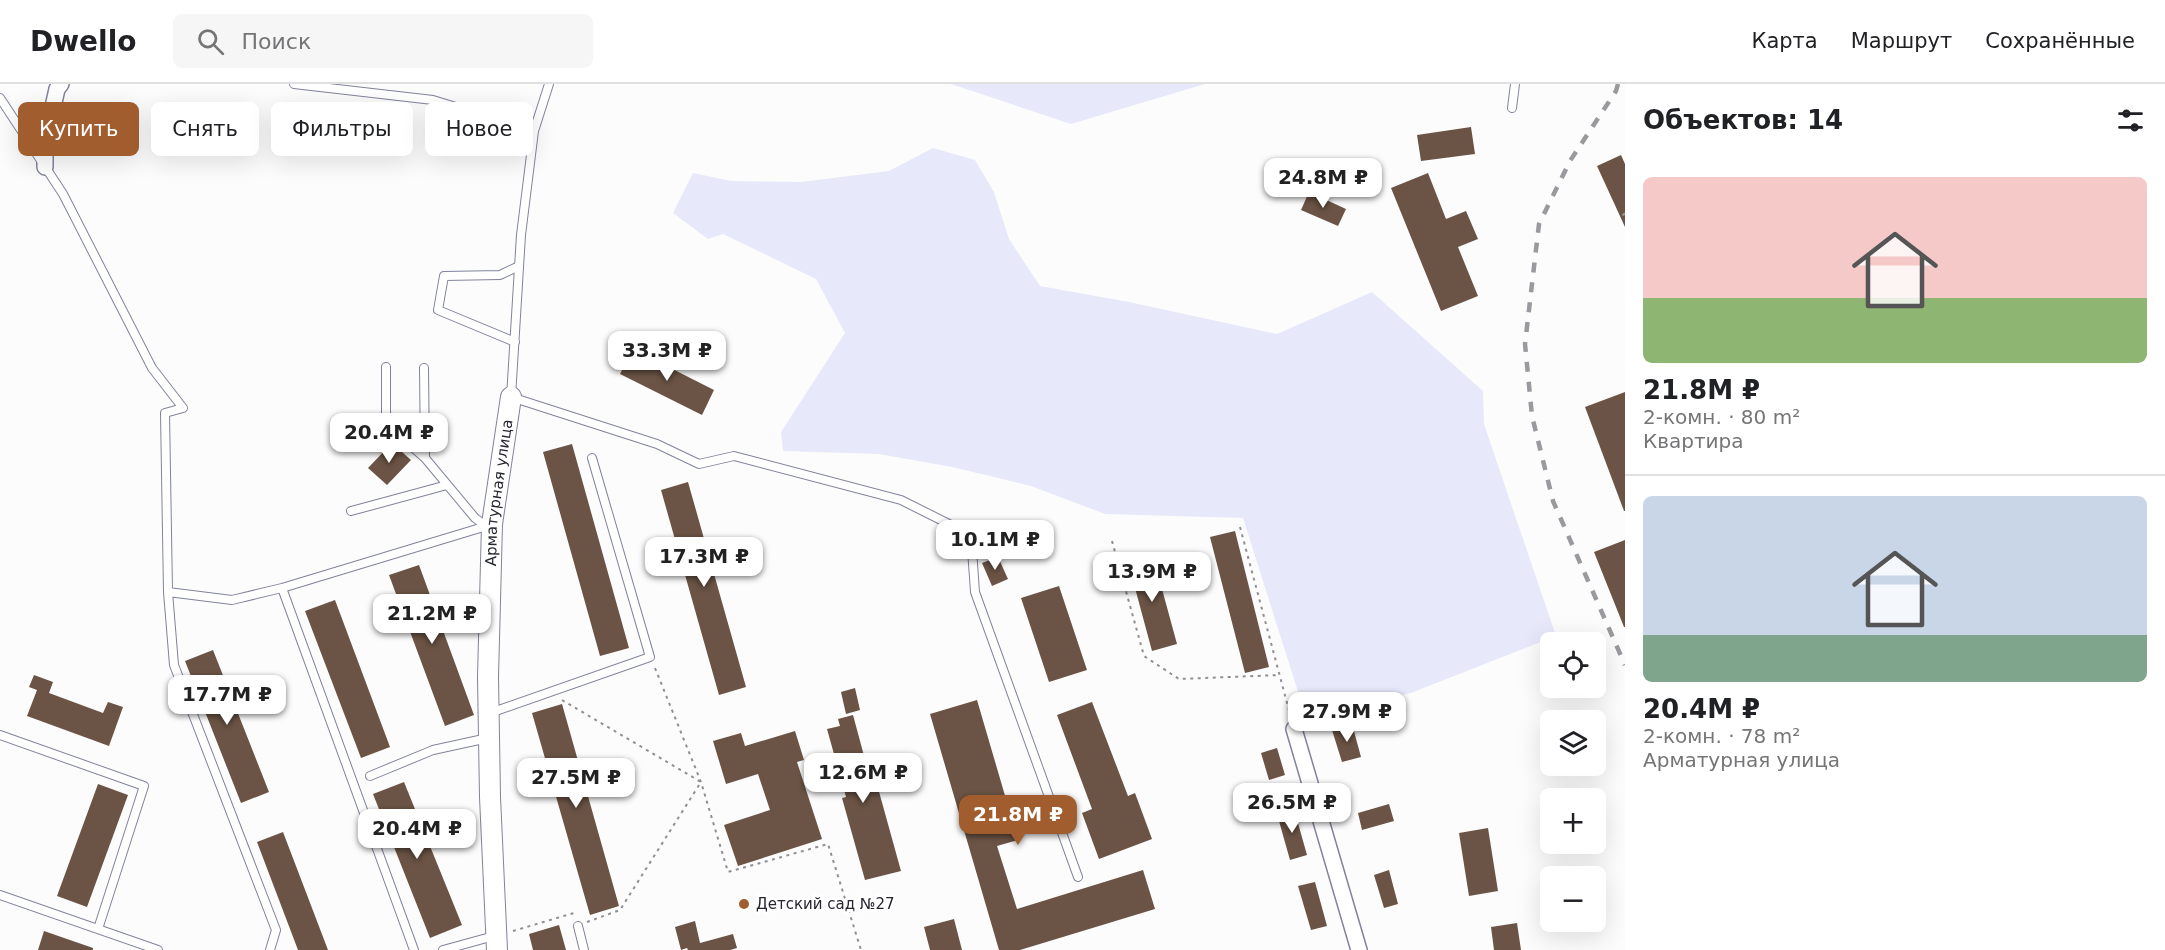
<!DOCTYPE html>
<html lang="ru">
<meta charset="utf-8">
<style>
:root{--surface:#fff;--page:#f6f6f6;--text:#202124;--muted:#757577;--line:#e0e0e0;--accent:#a15d2d}
body{margin:0;font-family:"DejaVu Sans",sans-serif;background:var(--page);color:var(--text);height:100vh;display:flex;flex-direction:column;font-size:22px;white-space:nowrap}
*{box-sizing:border-box;margin:0}
p{font-size:20px;color:var(--muted)}
.icon{flex:none;width:33px;height:33px;fill:none;stroke:currentColor;stroke-width:2;stroke-linecap:round;stroke-linejoin:round}
.map{position:relative;flex:1;overflow:hidden}
.side{display:flex;flex-direction:column;background:var(--surface);width:540px}
.side>*{flex:none}
.banner{position:absolute;left:18px;top:18px;width:570px;height:54px;display:flex;gap:12px}
.buttons{position:absolute;left:1540px;top:548px;display:grid;gap:12px}
.buttons a{display:grid;place-items:center;width:66px;height:66px;border-radius:9px;background:var(--surface);box-shadow:0 6px 24px #0002;font-size:30px}
.price{position:absolute;translate:-50% -51px;padding:0 14px;border-radius:12px;background:#fff;color:#222;font-size:20px;line-height:39px;filter:drop-shadow(0 2px 3px #0008)}
.price::after{content:'';position:absolute;left:50%;top:36px;width:18px;height:14px;margin-left:-9px;background:inherit;clip-path:polygon(0 0,100% 0,50% 100%)}
.price.on{background:var(--accent);color:#fff}
ul{padding:0;list-style:none}
li{display:grid;align-content:center;gap:12px;height:318px;padding:0 18px}
li+li{border-top:2px solid var(--line)}
li span{display:grid;place-items:center;height:186px;border-radius:9px;color:#555}
li>.icon{margin-inline-start:auto}
span .icon{width:108px;height:108px;fill:#fffc;stroke-width:1}
li b{font-size:26px}
h2{display:flex;justify-content:space-between;align-items:center;height:72px;padding:0 18px;font-size:26px}
.tag{padding:0 21px;border-radius:9px;background:var(--surface);box-shadow:0 6px 24px #0002;font-size:21px;line-height:54px}
.tag.on{background:var(--accent);color:#fff}
header{display:flex;align-items:center;gap:36px;box-sizing:border-box;height:84px;padding:0 30px;background:var(--surface);border-bottom:2px solid var(--line)}
header strong{font-size:28px}
nav{display:flex;gap:33px;margin-inline-start:auto;font-size:21px}
.search{width:420px;height:54px;background:var(--page);display:flex;align-items:center;gap:15px;box-sizing:border-box;padding:0 21px;border-radius:9px;color:var(--muted);font-size:22px}
main{display:flex;flex:1;min-height:0}
.map>svg:first-child{display:block}
.green{fill:#e7e9fa}
.building{fill:#6b5445}
.lines{fill:none;stroke-linecap:round;stroke-linejoin:round}
.service-casing{stroke:#81839c;stroke-width:10}
.minor-casing{stroke:#81839c;stroke-width:18}
.tertiary-casing{stroke:#81839c;stroke-width:22}
.path{stroke:#8f8f94;stroke-width:2;stroke-dasharray:3 4.5;stroke-linecap:butt}
.service{stroke:#fff;stroke-width:8}
.minor{stroke:#fff;stroke-width:15}
.tertiary{stroke:#fff;stroke-width:20}
.rail{stroke:#99999e;stroke-width:4.5;stroke-dasharray:10 10;stroke-linecap:butt}
.poi-dot{fill:#a15d2d;stroke:#fff;stroke-width:2}
.labels{text-anchor:middle;stroke-width:6;stroke-linejoin:round;paint-order:stroke}
.street-label{font-size:15px;fill:#252630;stroke:#fff}
.poi-label{font-size:15px;fill:#252630;stroke:#fff;text-anchor:start}
</style>
<header>
<strong>Dwello</strong>
<div class="search"><svg class="icon" aria-label="search" viewBox="0 0 24 24"><circle cx="10" cy="10" r="6"/><path d="M15 15l6 6"/></svg>Поиск</div>
<nav><a>Карта</a><a>Маршрут</a><a>Сохранённые</a></nav>
</header>
<main>
<div class="map">
<svg width="1625" height="866" viewBox="0 0 1625 866">
<rect width="100%" height="100%" fill="#fcfcfc"/>
<path class="green" d="M951,0H1205L1071,40Z
M933,64L975,76L994,108L1009,155L1040,202L1129,218L1277,250L1372,208L1483,307L1484,340L1556,552L1411,609L1306,633L1243,434L1105,430L1031,402L952,383L879,370L783,367L781,348L845,249L816,195L723,150L708,155L673,129L693,89L731,97L801,98L889,87Z"/>
<path class="building" d="M1471,43L1475,70L1421,77L1417,51Z
M1621,71L1625,80V143L1597,82Z
M1428,89L1446,135L1466,127L1478,155L1458,163L1478,212L1441,227L1391,104Z
M1309,108L1346,125L1338,142L1301,126Z
M633,265L714,306L702,331L620,290Z
M1625,308V427H1624L1585,323Z
M392,359L411,376L387,401L368,384Z
M572,360L629,564L600,572L543,368Z
M688,398L746,603L719,611L661,406Z
M1235,447L1269,583L1245,589L1210,453Z
M1625,456V543H1624L1594,468Z
M1153,472L1177,560L1152,567L1128,478Z
M998,473L1008,495L992,502L982,479Z
M419,481L474,631L445,642L389,491Z
M1059,502L1087,586L1049,598L1021,514Z
M335,516L390,663L361,674L305,527Z
M213,566L269,708L241,719L185,577Z
M34,591L53,598L49,609L103,629L108,618L123,623L109,662L27,632L37,606L29,603Z
M855,604L860,626L846,630L841,608Z
M977,616L1018,756L997,762L1017,825L1143,786L1155,825L1020,866H999L930,630Z
M1092,618L1128,712L1135,709L1152,755L1099,775L1082,729L1092,725L1057,631Z
M562,620L619,822L590,831L532,629Z
M853,631L873,705L878,704L901,787L865,796L842,714L846,713L827,645L840,642L838,635Z
M1352,640L1361,673L1342,678L1332,646Z
M795,647L804,676L797,678L822,755L738,782L724,741L770,726L758,690L726,700L713,657L741,649L745,662Z
M1277,664L1285,691L1269,696L1261,669Z
M404,698L462,841L430,854L373,710Z
M98,700L128,711L87,823L57,812Z
M1389,720L1394,737L1362,746L1358,729Z
M1294,725L1307,771L1290,776L1277,730Z
M1488,744L1498,807L1469,812L1459,749Z
M283,748L328,866H298L257,758Z
M1389,786L1398,820L1384,824L1374,791Z
M1315,798L1327,842L1311,846L1298,802Z
M954,835L962,866H930L924,843Z
M695,837L700,859L733,850L737,864L730,866H688L687,864L681,866L675,843Z
M1517,839L1521,866H1494L1491,843Z
M559,841L566,866H533L529,850Z
M44,847L93,864V866H38Z"/>
<g class="lines">
<defs>
<path id="service" d="M294,0L433,16L534,47
M549,0L534,47L521,151L511,313L657,360L699,380L734,372L901,416L971,451L975,508L1078,793
M0,14L63,110L152,284L183,324L165,329L168,508
M1512,24L1515,0
M515,258L438,226L444,192L500,191L519,182
M386,283V340L425,374
M424,284L425,374L475,434L482,439L488,440
M351,427L447,401
M282,504L490,441
M490,629L650,573L592,374
M0,651L144,702L98,845
M370,692L433,666L488,654
M0,811L158,866
M578,842L584,866
M270,866L276,846L174,581L168,508L232,516L282,504L414,866
M443,866L494,852"/>
<path id="minor" d="M45,83V59L57,5L61,0
M1294,645L1359,866"/>
<g id="tertiary">
<path id="s1" d="M497,866L490,713L488,593L492,440L511,313"/>
</g>
</defs>
<use href="#service" class="service-casing"/>
<use href="#minor" class="minor-casing"/>
<use href="#tertiary" class="tertiary-casing"/>
<path class="path" d="M1240,443L1290,630
M1112,457L1144,572L1179,595L1280,591
M655,584L701,698L728,788L828,760L861,866
M562,616L701,698L620,826L587,838
M513,847L574,829L575,832"/>
<use href="#service" class="service"/>
<use href="#minor" class="minor"/>
<use href="#tertiary" class="tertiary"/>
<path class="rail" d="M1618,0L1616,7L1570,77L1539,140L1525,260L1532,332L1553,417L1625,581
M1624,129L1625,131"/>
</g>
<circle class="poi-dot" cx="744" cy="820" r="6"/>
<g class="labels">
<g class="street-label">
<text dy="5" stroke="none"><textPath href="#s1" startOffset="458">Арматурная улица</textPath></text>
</g>
<g class="poi-label">
<text x="756" y="825">Детский сад №27</text>
</g>
</g>
</svg>
<div class="buttons">
<a><svg class="icon" aria-label="locate" viewBox="0 0 24 24"><circle cx="12" cy="12" r="6"/><path d="M12 2v4M12 18v4M2 12h4M18 12h4"/></svg></a>
<a><svg class="icon" aria-label="layers" viewBox="0 0 24 24"><path d="M12 4l9 5-9 5-9-5zM3 14l9 5 9-5"/></svg></a>
<a>+</a>
<a>−</a>
</div>
<b class="price" style="left:1323px;top:125px">24.8M ₽</b>
<b class="price" style="left:667px;top:298px">33.3M ₽</b>
<b class="price" style="left:389px;top:380px">20.4M ₽</b>
<b class="price" style="left:995px;top:487px">10.1M ₽</b>
<b class="price" style="left:704px;top:504px">17.3M ₽</b>
<b class="price" style="left:1152px;top:519px">13.9M ₽</b>
<b class="price" style="left:432px;top:561px">21.2M ₽</b>
<b class="price" style="left:227px;top:642px">17.7M ₽</b>
<b class="price" style="left:1347px;top:659px">27.9M ₽</b>
<b class="price" style="left:863px;top:720px">12.6M ₽</b>
<b class="price" style="left:576px;top:725px">27.5M ₽</b>
<b class="price" style="left:1292px;top:750px">26.5M ₽</b>
<b class="price on" style="left:1018px;top:762px">21.8M ₽</b>
<b class="price" style="left:417px;top:776px">20.4M ₽</b>
<div class="banner">
<a class="tag on">Купить</a>
<a class="tag">Снять</a>
<a class="tag">Фильтры</a>
<a class="tag">Новое</a>
</div>
</div>
<section class="side">
<h2>Объектов: 14<svg class="icon" aria-label="filters" viewBox="0 0 24 24"><path d="M4 7h16M4 17h16"/><circle cx="9" cy="7" r="2"/><circle cx="15" cy="17" r="2"/></svg></h2>
<ul>
<li><span style="background:linear-gradient(#f6c9c9 65%,#8fb573 0)"><svg class="icon" aria-label="home" viewBox="0 0 24 24"><path d="M3 11l9-7 9 7M6 9v11h12V9"/></svg></span><div><b>21.8M ₽</b><p>2-комн. · 80 m²</p><p>Квартира</p></div></li>
<li><span style="background:linear-gradient(#c9d6e8 75%,#7fa58c 0)"><svg class="icon" aria-label="home" viewBox="0 0 24 24"><path d="M3 11l9-7 9 7M6 9v11h12V9"/></svg></span><div><b>20.4M ₽</b><p>2-комн. · 78 m²</p><p>Арматурная улица</p></div></li>
</ul>
</section>
</main>
